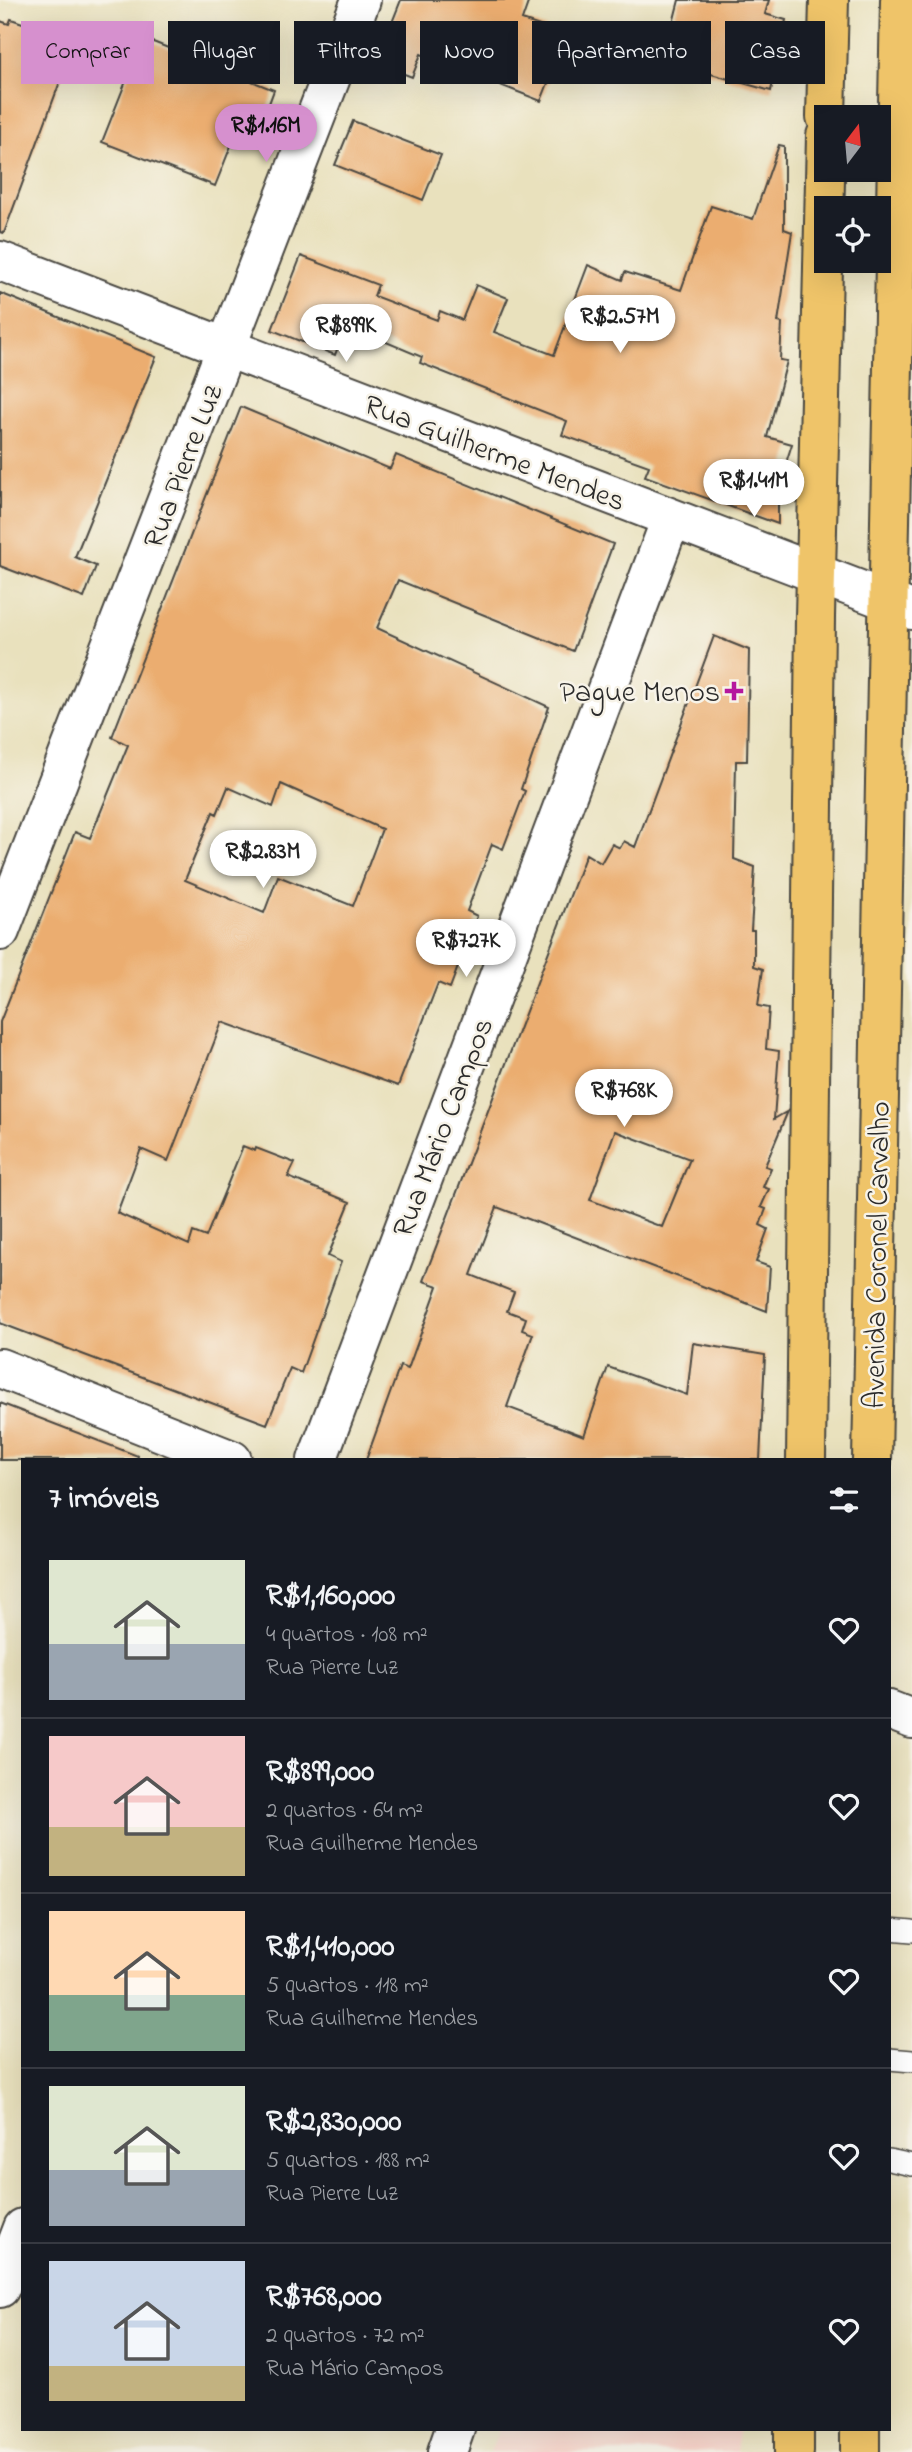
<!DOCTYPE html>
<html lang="pt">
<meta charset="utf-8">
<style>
:root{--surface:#171b24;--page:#242831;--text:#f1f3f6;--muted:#9ea1a6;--line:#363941;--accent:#d690ce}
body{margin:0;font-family:"Indie Flower",sans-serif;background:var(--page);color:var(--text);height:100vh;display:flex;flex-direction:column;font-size:26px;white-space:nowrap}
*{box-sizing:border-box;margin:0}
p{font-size:23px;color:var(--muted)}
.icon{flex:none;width:38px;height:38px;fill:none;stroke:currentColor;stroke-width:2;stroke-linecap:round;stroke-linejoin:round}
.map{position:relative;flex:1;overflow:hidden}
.panel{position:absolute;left:21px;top:1458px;width:870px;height:973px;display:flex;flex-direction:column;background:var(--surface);border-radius:0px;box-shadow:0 7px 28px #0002}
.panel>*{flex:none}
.hud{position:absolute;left:21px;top:21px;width:872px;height:63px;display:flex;gap:14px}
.needle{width:46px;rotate:16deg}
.fabs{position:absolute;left:814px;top:105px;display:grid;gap:14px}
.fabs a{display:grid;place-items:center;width:77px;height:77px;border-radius:0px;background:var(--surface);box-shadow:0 7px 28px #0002;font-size:35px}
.price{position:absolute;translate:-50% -60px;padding:0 16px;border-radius:24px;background:#fff;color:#222;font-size:23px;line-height:46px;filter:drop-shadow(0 2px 4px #0008)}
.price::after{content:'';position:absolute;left:50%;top:42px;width:21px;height:16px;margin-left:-10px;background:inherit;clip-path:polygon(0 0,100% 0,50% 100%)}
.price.current{background:var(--accent);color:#111}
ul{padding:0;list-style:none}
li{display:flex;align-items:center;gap:21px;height:175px;padding:0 28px}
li+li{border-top:2px solid var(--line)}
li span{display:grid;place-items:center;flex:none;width:196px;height:140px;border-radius:0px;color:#555}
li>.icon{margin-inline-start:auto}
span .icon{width:84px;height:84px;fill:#fffc;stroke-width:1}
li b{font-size:30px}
h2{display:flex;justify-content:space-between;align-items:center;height:84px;padding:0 28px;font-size:30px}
.chip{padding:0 24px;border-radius:0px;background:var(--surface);box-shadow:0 7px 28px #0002;font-size:24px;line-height:63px}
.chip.current{background:var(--accent);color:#111}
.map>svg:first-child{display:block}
.built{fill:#f7d1c7}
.building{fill:#ebad6f;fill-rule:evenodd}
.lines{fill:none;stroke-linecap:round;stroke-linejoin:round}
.service-casing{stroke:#484641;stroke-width:24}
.minor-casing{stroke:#484641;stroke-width:42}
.primary-casing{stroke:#484641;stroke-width:42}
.service{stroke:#fff;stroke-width:21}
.minor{stroke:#fff;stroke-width:38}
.primary{stroke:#efc469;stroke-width:38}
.poi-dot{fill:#b5179e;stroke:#f7f3e8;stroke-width:2.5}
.labels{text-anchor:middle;stroke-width:5;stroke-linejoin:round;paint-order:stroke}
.street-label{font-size:30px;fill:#2b2b2b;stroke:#f7f3e8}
.poi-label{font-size:30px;fill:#2b2b2b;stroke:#f7f3e8;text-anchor:end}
</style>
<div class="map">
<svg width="912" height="2452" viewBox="0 0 912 2452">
<rect width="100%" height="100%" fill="#f7f3e8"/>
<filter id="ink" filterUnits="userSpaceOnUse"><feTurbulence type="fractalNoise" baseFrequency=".0143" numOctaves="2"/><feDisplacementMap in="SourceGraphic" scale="14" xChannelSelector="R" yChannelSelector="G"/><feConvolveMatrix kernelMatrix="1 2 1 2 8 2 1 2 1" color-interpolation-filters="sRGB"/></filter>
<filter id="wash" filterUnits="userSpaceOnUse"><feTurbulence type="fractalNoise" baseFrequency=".00686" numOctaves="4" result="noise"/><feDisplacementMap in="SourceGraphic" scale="28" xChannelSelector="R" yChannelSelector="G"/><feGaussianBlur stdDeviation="1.57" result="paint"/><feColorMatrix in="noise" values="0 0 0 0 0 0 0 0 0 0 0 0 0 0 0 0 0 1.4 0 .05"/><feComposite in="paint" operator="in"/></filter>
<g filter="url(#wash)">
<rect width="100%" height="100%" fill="#e9e1bd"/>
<path class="built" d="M499,2429H737V2452H490Z"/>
<g id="blocks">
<path class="building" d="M401,0H529L522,20L567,35L541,101L421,54L412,77L376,63Z
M679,0H769L765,14L786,20L771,91L697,70L707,37L672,27Z
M11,19L75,41L4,233L0,232V21L9,24Z
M143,38L274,90L261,125L242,118L215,186L102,142Z
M353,121L441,155L423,200L335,165Z
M779,145L784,146V229L792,232L778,322L782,323L780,360L787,361L767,437L792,444L778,488V524L645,476L649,466L562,435L567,421L420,363L422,357L346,325L335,355L272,330L301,256L378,285L374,296L437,320L440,311L462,320L476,285L508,298L494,332L554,355L588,265L622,280L625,272L681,290L711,206L753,219Z
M0,293L156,357L75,557L96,566L84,598L0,566Z
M241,407L390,469L396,455L613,544L573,651L398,580L377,628L549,707L521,789L525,791L503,849L492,844L467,911L477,916L450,988L438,983L398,1086L222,1022L168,1161L141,1149L117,1213L189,1245L193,1232L206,1237L243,1146L255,1151L256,1148L295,1163L288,1177L350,1202L328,1256L341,1262L301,1373L290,1368L267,1424L0,1323V1022L75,832L90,838L128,745L112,737ZM281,784L382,829L353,906L278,876L264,913L185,880L213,812L217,814L228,787L273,807Z
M714,636L749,650L747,761H736L734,859L755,867L751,930H754V966L763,969L758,1006L769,1008L766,1049L779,1051L774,1119L788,1111L765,1166L771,1168L763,1187L769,1189L761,1207L766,1209L760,1225L768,1229L756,1262L770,1267L767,1311L497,1207L471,1275L514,1292L507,1311L526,1318L522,1330L533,1334L507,1407L584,1436L608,1367L687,1395L693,1343L765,1355L760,1460H366L400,1366L408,1369L438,1286L423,1281L586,854L601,863L612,844L620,848L624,841L635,847ZM615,1131L690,1159L662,1227L590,1200Z
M0,1403L138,1456L137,1460H0Z"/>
</g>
</g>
<g filter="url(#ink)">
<use href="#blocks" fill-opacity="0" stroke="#484641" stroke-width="2"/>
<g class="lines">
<defs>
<path id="service" d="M889,1929L912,1931
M889,2059L912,2061
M889,2160L912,2165"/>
<path id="minor" d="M0,261L912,610
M0,931L361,0
M0,1368L232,1460
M317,1460L671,519
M889,1710L912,1719
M0,2288L23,2228
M447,2452L455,2429"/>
<path id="primary" d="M826,117L829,0
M806,1460L815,617L826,136
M872,1460L900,0
M860,2429V2452
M794,2452V2429"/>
</defs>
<use href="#service" class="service-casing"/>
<use href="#minor" class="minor-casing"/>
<use href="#primary" class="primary-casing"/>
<use href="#service" class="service"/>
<use href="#minor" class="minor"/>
<use href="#primary" class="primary"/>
</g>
</g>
<path class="poi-dot" d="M730.5 680.5h7v7h7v7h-7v7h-7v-7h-7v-7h7z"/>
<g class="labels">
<g class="street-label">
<text transform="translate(495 452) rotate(21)" y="10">Rua Guilherme Mendes</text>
<text transform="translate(182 466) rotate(-69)" y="10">Rua Pierre Luz</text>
<text transform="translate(442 1127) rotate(-69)" y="10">Rua Mário Campos</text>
<text transform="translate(876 1255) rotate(-89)" y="10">Avenida Coronel Carvalho</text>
</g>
<g class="poi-label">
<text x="720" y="701">Pague Menos</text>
</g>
</g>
</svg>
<div class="fabs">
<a><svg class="needle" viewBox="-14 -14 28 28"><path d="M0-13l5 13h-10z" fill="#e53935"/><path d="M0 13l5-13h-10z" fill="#9ea1a6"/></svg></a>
<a><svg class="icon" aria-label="locate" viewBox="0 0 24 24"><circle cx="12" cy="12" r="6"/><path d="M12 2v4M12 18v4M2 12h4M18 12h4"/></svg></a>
</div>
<b class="price current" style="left:266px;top:164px">R$1.16M</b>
<b class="price" style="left:620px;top:355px">R$2.57M</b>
<b class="price" style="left:346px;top:364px">R$899K</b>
<b class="price" style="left:754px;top:519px">R$1.41M</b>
<b class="price" style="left:263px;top:890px">R$2.83M</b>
<b class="price" style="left:466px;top:979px">R$727K</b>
<b class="price" style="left:624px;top:1129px">R$768K</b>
<div class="hud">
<a class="chip current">Comprar</a>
<a class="chip">Alugar</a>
<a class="chip">Filtros</a>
<a class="chip">Novo</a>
<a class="chip">Apartamento</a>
<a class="chip">Casa</a>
</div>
<section class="panel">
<h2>7 imóveis<svg class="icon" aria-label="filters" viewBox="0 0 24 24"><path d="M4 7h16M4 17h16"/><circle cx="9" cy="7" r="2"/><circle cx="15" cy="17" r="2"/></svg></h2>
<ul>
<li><span style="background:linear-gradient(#dfe7d0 60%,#9aa5b1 0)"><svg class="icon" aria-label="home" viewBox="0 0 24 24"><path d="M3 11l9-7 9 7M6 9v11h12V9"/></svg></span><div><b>R$1,160,000</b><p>4 quartos · 108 m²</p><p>Rua Pierre Luz</p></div><svg class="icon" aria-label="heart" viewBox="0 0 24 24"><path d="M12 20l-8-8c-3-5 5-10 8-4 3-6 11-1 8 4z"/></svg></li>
<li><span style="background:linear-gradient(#f6c9c9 65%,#c2b280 0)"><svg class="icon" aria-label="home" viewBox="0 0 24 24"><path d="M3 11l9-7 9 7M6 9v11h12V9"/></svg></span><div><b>R$899,000</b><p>2 quartos · 64 m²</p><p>Rua Guilherme Mendes</p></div><svg class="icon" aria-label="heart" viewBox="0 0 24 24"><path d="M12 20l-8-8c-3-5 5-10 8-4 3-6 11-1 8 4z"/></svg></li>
<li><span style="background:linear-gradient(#ffd9b3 60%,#7fa58c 0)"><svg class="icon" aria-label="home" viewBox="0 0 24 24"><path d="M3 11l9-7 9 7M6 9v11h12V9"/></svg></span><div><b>R$1,410,000</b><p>5 quartos · 118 m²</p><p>Rua Guilherme Mendes</p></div><svg class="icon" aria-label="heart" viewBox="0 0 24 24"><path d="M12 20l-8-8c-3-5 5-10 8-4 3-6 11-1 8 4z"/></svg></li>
<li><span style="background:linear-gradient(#dfe7d0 60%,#9aa5b1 0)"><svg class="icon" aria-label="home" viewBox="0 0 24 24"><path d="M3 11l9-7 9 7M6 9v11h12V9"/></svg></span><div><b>R$2,830,000</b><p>5 quartos · 188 m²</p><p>Rua Pierre Luz</p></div><svg class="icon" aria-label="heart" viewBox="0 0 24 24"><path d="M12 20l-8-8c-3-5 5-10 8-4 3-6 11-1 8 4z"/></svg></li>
<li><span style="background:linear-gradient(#c9d6e8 75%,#c2b280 0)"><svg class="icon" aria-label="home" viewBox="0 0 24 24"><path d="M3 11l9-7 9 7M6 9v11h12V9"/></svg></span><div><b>R$768,000</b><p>2 quartos · 72 m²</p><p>Rua Mário Campos</p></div><svg class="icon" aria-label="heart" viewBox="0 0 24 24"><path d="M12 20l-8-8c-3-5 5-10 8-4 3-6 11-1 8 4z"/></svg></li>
</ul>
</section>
</div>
